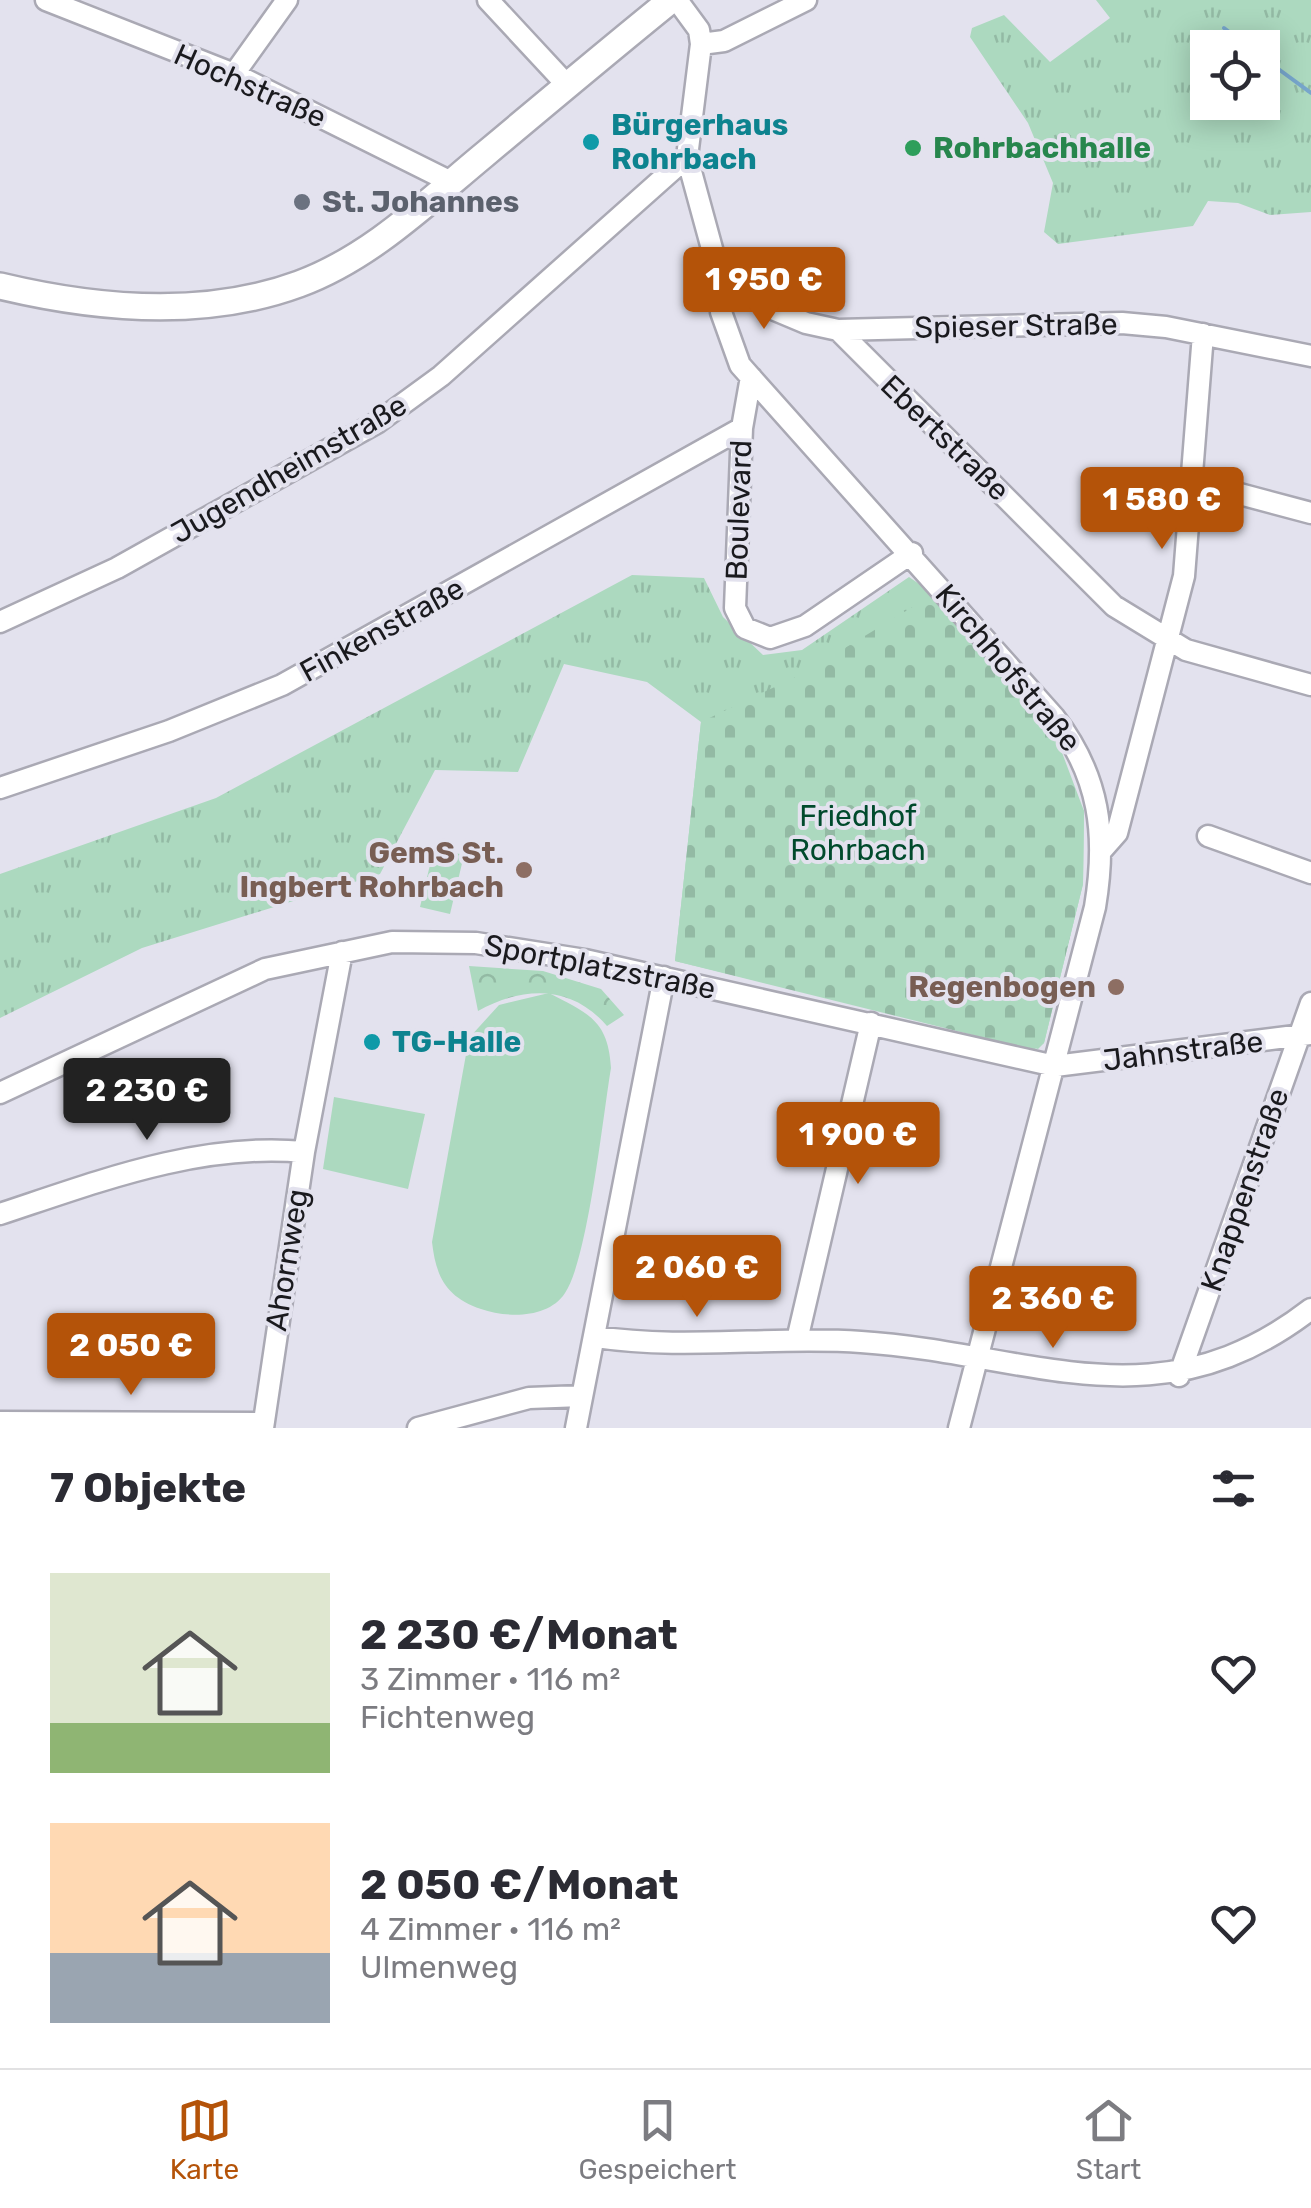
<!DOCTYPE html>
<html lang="de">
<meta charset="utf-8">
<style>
:root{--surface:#fff;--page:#f2f2f3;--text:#2b2b33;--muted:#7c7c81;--line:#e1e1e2;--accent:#b45309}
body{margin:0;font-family:Rubik,sans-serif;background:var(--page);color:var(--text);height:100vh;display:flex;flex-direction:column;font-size:38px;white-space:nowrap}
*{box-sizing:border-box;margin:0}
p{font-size:32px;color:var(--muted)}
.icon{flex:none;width:55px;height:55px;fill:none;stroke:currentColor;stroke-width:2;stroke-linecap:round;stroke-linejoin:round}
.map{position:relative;height:1428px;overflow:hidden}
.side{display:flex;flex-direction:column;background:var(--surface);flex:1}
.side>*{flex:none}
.controls{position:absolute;left:1190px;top:30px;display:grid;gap:20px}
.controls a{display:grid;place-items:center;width:90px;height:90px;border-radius:0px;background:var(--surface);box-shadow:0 5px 25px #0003;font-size:50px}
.price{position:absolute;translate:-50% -85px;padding:0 22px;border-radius:10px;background:var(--accent);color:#fff;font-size:32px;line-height:65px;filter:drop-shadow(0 2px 5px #0008)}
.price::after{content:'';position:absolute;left:50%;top:60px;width:30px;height:22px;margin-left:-15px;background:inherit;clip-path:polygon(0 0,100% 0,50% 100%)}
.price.active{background:#222;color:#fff}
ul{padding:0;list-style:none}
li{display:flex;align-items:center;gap:30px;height:250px;padding:0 50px}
li span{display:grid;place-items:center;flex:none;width:280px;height:200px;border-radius:0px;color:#555}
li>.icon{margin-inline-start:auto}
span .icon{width:120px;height:120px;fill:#fffc;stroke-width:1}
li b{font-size:42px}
h2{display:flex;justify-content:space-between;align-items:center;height:120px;padding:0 50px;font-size:42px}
.dock{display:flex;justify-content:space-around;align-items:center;height:140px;border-top:2px solid var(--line);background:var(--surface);font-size:28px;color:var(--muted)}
.dock a{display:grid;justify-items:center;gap:5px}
.dock .active{color:var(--accent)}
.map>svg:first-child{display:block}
.grass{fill:url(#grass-tufts);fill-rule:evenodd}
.forest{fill:url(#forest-crowns)}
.cemetery{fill:url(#cemetery-stones)}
.pitch{fill:#acd9bf}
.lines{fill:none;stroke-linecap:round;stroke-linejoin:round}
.stream{stroke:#77a6cc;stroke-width:4}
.minor-casing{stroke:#aaa9b4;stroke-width:25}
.major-casing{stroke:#aaa9b4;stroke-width:30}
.minor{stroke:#fff;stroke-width:20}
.major{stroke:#fff;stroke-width:25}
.culture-dot{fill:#0f9aa8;stroke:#e3e2ee;stroke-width:4}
.leisure-dot{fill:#2e9e5b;stroke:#e3e2ee;stroke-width:4}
.worship-dot{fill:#6b7280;stroke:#e3e2ee;stroke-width:4}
.education-dot{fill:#8d6e63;stroke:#e3e2ee;stroke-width:4}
.labels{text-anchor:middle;stroke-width:8;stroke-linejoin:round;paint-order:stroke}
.street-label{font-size:30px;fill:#1a1a1e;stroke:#e3e2ee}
.culture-label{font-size:30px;font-weight:bold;fill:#0d838f;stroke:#e3e2ee;text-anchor:start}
.leisure-label{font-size:30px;font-weight:bold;fill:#27864d;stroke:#e3e2ee;text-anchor:start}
.worship-label{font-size:30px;font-weight:bold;fill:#5b616d;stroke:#e3e2ee;text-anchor:start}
.park-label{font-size:30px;fill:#004a2c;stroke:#e3e2ee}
.education-label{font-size:30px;font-weight:bold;fill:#785e54;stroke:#e3e2ee;text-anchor:end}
</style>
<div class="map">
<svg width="1311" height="1428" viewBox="0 0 1311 1428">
<defs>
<pattern id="grass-tufts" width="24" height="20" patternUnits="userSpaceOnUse" patternTransform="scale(2.5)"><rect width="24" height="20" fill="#acd9bf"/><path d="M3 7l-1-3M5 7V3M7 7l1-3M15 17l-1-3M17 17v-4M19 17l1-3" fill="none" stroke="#93baa4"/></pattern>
<pattern id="forest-crowns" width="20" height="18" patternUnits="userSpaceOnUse" patternTransform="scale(2.5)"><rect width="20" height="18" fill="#acd9bf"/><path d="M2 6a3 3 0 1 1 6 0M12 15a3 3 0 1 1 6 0" fill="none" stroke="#93baa4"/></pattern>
<pattern id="cemetery-stones" width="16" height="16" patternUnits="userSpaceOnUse" patternTransform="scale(2.5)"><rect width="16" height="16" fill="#acd9bf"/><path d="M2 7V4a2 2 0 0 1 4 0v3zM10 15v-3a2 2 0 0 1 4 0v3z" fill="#93baa4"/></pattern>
</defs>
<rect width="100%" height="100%" fill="#e3e2ee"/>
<path class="grass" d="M1096,0H1311V212L1270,215L1238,203L1208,201L1193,226L1058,244L1044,232L1053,183L1028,123L970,37L972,28L1004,15L1050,62L1110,18ZM1208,48H1262V102H1208Z
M632,575L704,578L723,617L763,655L802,650L909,577L934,594L1084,811L1083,884L1044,1043L1038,1049L675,961L701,722L647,682L564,664L518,772L435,770L380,874L142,948L0,1018V874L216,798Z"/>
<path class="forest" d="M469,966L543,971L601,989L624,1015L607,1026C571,984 523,986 478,1011Z"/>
<path class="cemetery" d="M934,594L1055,734L1084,811L1083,884L1044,1043L1033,1050L675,961L701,722L802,674Z"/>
<path class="pitch" d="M434,848L464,855L450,914L420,907Z
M549,993C589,1014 608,1020 611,1068C603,1115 588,1259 565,1293C548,1319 507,1318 481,1309C446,1297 436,1277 432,1242L469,1038L499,1005Z
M334,1097L425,1114L408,1189L323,1169Z"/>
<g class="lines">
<path class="stream" d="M1224,28L1250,48
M1262,57L1311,93"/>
<defs>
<path id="minor" d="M46,0L234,74L451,182
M488,0L567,85
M677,0L699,30L701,44L687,157L717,267L733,286L775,310L806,323L838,330L1122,323L1166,327L1311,356
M701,44L724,41L806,0
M234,74L287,0
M723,276L721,312L740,365L1054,717C1100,776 1107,835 1095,907L959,1428
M838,330L1114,606L1186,650L1311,685
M751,377L742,428L735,608L745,628L770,638L805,626L912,553
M1191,481L1311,513
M0,622L117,568L378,422L441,376L687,157
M0,788L169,731L282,685L742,428
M1208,836L1311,873
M1102,850L1117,833L1184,576L1203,334
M0,1093L265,969L392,942L476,943L585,960L1055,1066L1311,1034
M0,1214C97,1182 200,1142 304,1152
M596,1337C685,1350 772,1336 861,1342C1031,1353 1157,1428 1311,1309
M797,1340L871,1023
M1179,1376L1311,1003
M0,1422L262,1423
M263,1428L304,1152L342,952
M418,1428L529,1398L581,1396
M576,1428L664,977"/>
<path id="major" d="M0,286C96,309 204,319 299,284C370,258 427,202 484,155C546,103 608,51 671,0"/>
</defs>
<use href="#minor" class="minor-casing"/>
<use href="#major" class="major-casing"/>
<use href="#minor" class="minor"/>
<use href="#major" class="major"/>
</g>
<g class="culture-dot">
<circle cx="591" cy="142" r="10"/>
<circle cx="372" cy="1042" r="10"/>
</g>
<circle class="leisure-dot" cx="913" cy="148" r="10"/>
<circle class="worship-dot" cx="302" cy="202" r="10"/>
<g class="education-dot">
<circle cx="524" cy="870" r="10"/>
<circle cx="1116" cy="987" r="10"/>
</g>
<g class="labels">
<g class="street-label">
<text transform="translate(250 86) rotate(24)" y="10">Hochstraße</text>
<text transform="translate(1016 326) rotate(-1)" y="10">Spieser Straße</text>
<text transform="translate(945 438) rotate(44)" y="10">Ebertstraße</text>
<text transform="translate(289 469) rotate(-30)" y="10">Jugendheimstraße</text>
<text transform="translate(739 510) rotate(-88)" y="10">Boulevard</text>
<text transform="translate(382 630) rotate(-29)" y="10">Finkenstraße</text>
<text transform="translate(1008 668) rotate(50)" y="10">Kirchhofstraße</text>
<text transform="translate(600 967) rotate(11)" y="10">Sportplatzstraße</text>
<text transform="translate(1183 1051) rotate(-7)" y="10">Jahnstraße</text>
<text transform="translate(1245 1190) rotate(-71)" y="10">Knappenstraße</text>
<text transform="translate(287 1260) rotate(-81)" y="10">Ahornweg</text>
</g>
<g class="culture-label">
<text x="611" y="135">Bürgerhaus<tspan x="611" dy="34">Rohrbach</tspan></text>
<text x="392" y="1052">TG-Halle</text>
</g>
<g class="leisure-label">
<text x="933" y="158">Rohrbachhalle</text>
</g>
<g class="worship-label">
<text x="322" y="212">St. Johannes</text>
</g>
<g class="park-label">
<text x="858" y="826">Friedhof<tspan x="858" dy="34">Rohrbach</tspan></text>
</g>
<g class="education-label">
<text x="504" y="863">GemS St.<tspan x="504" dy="34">Ingbert Rohrbach</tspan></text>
<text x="1096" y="997">Regenbogen</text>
</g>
</g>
</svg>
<div class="controls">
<a><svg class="icon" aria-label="locate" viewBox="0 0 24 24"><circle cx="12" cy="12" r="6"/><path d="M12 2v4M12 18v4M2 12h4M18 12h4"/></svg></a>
</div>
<b class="price" style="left:764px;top:332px">1 950 €</b>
<b class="price" style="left:1162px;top:552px">1 580 €</b>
<b class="price active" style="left:147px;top:1143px">2 230 €</b>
<b class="price" style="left:858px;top:1187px">1 900 €</b>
<b class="price" style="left:697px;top:1320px">2 060 €</b>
<b class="price" style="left:1053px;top:1351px">2 360 €</b>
<b class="price" style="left:131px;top:1398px">2 050 €</b>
</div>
<section class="side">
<h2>7 Objekte<svg class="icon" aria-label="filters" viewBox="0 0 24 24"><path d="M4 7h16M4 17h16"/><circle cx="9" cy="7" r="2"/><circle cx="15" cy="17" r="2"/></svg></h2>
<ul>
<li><span style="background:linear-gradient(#dfe7d0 75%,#8fb573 0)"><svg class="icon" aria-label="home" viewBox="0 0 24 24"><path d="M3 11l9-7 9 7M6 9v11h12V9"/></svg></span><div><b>2 230 €/Monat</b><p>3 Zimmer · 116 m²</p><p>Fichtenweg</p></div><svg class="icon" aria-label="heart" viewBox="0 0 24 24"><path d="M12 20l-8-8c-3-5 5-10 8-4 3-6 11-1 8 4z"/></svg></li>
<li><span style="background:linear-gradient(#ffd9b3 65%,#9aa5b1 0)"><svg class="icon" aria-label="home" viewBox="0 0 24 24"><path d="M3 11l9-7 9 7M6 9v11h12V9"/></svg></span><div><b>2 050 €/Monat</b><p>4 Zimmer · 116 m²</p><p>Ulmenweg</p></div><svg class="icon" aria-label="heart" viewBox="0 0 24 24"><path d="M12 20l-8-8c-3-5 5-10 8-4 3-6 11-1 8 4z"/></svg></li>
</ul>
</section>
<nav class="dock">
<a class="active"><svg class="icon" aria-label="map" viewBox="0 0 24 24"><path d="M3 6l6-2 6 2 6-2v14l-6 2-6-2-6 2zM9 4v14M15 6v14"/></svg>Karte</a>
<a><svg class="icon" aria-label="saved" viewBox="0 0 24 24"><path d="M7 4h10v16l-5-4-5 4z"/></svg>Gespeichert</a>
<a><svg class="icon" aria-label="home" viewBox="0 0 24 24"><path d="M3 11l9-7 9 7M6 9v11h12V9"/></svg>Start</a>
</nav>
